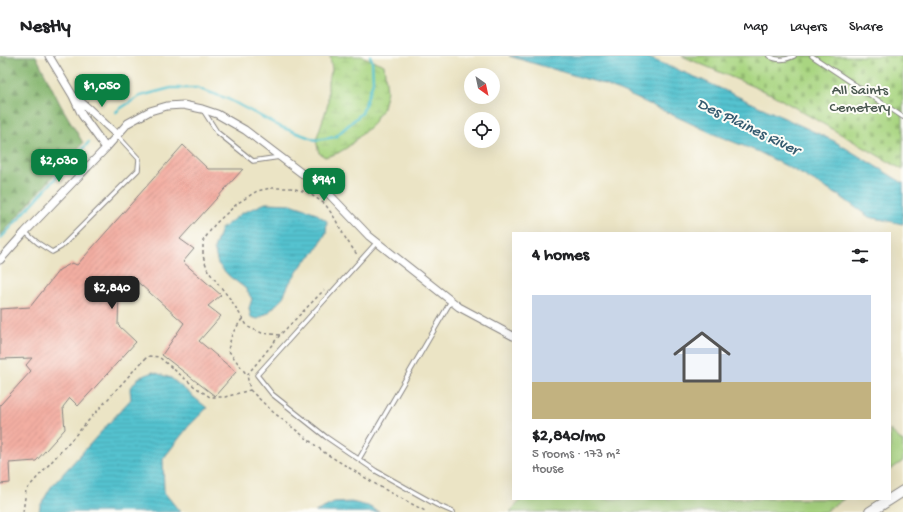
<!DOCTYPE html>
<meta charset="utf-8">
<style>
:root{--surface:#fff;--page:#f2f2f2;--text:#202124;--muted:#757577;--line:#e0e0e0;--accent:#0b8043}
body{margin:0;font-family:"Gochi Hand",sans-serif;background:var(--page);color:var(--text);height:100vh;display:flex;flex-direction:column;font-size:15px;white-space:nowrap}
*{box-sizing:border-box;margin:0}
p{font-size:13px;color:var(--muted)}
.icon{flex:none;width:22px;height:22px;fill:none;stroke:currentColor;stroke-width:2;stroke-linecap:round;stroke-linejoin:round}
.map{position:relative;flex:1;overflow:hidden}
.sheet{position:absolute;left:512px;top:176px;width:379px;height:268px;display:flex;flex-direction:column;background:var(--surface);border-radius:0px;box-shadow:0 4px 16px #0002}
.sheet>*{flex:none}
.needle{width:26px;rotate:147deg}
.tools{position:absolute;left:464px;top:12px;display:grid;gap:8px}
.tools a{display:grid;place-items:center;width:36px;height:36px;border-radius:50%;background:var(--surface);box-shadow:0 4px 16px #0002;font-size:20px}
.price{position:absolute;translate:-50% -34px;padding:0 9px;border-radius:8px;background:var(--accent);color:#fff;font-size:13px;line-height:26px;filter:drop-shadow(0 1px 2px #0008)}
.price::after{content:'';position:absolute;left:50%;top:24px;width:12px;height:9px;margin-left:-6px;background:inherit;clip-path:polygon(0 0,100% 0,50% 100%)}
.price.selected{background:#222;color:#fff}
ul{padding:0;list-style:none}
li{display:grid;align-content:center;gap:8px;height:212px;padding:0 20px}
li span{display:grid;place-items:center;height:124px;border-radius:0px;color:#555}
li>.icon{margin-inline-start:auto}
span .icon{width:72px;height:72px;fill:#fffc;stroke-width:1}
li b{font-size:17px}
h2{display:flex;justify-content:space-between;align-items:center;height:48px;padding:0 20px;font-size:17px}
header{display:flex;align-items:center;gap:24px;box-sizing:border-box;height:56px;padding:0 20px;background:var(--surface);border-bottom:1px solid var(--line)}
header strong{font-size:19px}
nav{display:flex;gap:22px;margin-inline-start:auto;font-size:14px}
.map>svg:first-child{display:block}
.forest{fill:url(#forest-firs);stroke:#546c55}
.wetland{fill:url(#wetland-marsh);stroke:#667c5e}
.cemetery{fill:url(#cemetery-stones);stroke:#667c5e}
.pitch{fill:#a9d581;stroke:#667c5e}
.water{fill:url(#water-rules);stroke:#3c7285}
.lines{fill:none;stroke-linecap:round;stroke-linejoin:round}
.stream{stroke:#55c2cf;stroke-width:2.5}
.building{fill:url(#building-hatch)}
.lane-casing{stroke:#868380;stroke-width:5.5}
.street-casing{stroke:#868380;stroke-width:9}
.secondary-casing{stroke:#868380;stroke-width:12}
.path{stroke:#868380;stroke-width:1.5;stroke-dasharray:3 3;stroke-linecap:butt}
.lane{stroke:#fff;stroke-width:3.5}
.street{stroke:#fff;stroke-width:7}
.secondary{stroke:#fff;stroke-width:10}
.labels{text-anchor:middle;stroke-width:4;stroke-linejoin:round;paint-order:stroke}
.park-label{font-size:15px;fill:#4a5850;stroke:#fdfcf7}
.water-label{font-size:16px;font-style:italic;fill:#345a6f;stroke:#fdfcf7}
</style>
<header>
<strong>Nestly</strong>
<nav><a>Map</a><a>Layers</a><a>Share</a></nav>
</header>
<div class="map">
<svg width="903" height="456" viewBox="0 0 903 456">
<defs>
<pattern id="forest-firs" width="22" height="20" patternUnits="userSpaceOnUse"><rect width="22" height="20" fill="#86b66f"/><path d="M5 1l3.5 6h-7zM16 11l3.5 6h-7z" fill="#6d945c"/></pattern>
<pattern id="wetland-marsh" width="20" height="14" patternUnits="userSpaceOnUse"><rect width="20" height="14" fill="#a9d581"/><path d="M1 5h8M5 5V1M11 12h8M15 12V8" fill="none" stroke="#91b770"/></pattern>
<pattern id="cemetery-stones" width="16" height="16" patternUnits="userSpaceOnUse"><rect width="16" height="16" fill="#a9d581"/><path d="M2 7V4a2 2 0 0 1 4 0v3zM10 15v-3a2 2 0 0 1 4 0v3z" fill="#91b770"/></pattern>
<pattern id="water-rules" width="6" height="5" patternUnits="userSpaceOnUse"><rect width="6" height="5" fill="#55c2cf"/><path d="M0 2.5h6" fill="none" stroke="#4aa6b3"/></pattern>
<pattern id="building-hatch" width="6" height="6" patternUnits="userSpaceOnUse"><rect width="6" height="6" fill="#f3aea2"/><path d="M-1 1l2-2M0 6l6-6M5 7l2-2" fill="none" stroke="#d0958c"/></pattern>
</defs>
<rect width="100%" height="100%" fill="#fdfcf7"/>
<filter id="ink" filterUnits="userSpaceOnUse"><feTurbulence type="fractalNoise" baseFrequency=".025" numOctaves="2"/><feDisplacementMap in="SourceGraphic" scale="8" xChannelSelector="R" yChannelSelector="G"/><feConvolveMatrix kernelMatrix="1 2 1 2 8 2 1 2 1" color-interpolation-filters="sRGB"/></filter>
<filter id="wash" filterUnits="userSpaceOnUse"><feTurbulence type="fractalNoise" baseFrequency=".012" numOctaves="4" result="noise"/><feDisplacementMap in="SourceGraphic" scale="16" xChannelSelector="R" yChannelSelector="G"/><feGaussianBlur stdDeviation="0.9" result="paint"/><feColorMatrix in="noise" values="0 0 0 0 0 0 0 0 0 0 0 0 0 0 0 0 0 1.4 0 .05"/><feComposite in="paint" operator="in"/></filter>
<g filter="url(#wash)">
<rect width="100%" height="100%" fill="#ebe4c5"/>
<path class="forest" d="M0,0H36L60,48L83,87L0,180Z"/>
<path class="wetland" d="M330,0H361L384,9L387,35L382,55L375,63L374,67L348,91L338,97L325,101L319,97L316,84L328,48V25L332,14Z"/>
<path class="cemetery" d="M682,0H903V114L773,39Z"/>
<path class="pitch" d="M890,374L903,386V405L890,414Z
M522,443H844L824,456H510Z"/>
<path class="water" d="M509,0H644L700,23L834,85L903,127V168L869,161L841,141L796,115L759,96L716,79L636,42L603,28Z
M266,147L291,148L314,156L327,165L326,177L315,196L304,206L290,226L282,243L269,256L258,263L251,261L249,252L252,243L245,232L229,220L218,208L214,193L221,173L242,157Z
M153,316L171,322L207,352L188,371L163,403L164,436L180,456H39L40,450L51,431L131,343L130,333L138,322Z
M351,446L368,450L379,456H315L334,447Z"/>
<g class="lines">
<path class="stream" d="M116,56L121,52L140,40L171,32H197L228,43L281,71L316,84L335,81L362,57L373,26L372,4L370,0
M0,183L89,86"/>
</g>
<g id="blocks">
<path class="building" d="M183,89L208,113H243L180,183L194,193L183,206L221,239L208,250L221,260L199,285L236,316L215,340L162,299L184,267L133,222L119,235L118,269L136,286L78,350L70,342L63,351L65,373L36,405L9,407L10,427L0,428V349L31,315L26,309L32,302L0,303V253L30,251L59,214L72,207L77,209Z"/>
</g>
</g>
<g filter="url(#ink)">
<use href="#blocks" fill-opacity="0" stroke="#868380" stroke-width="1"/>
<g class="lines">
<defs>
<path id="lane" d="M769,0C777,5 786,4 794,0
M812,0L903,61
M203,54L217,76L253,105L280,101
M25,176L38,187L52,196L61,191L138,114L139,103L117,79
M377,186L257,319L272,338L326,381L376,415L437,449L453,456
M359,403L451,245"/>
<path id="street" d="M49,0L73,40L82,59L106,92
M76,42L90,54L117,79
M0,204L25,176L106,92L128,67L150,55L167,50L183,49L202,53L217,58L245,74L329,138L369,180L459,251L513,280"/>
<path id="secondary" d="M870,456L903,435"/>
</defs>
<use href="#lane" class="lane-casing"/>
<use href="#street" class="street-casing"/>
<use href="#secondary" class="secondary-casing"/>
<path class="path" d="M242,263L232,278L228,294L247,319
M280,279L262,277L248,271L231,244L208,215L203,200V185L215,168L238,147L257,135L271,132H291L307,136L325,148L334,161L346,183L358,200
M250,334L273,356L325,397L382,432L427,456
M23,456L26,434L135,313L148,300L159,301L195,331L210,341H225L250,334L247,319L280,279L324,234"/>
<use href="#lane" class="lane"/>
<use href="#street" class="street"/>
<use href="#secondary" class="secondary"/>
</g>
</g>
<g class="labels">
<g class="park-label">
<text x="860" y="38">All Saints<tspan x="860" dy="17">Cemetery</tspan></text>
</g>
<g class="water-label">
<text transform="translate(749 69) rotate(26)" y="6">Des Plaines River</text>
</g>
</g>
</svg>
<div class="tools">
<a><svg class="needle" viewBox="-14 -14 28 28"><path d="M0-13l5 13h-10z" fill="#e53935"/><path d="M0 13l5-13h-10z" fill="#757577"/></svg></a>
<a><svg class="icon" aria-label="locate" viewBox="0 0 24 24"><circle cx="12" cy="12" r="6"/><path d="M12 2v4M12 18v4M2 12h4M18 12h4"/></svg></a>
</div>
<b class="price" style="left:102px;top:52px">$1,050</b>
<b class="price" style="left:59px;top:127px">$2,030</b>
<b class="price" style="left:324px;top:146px">$941</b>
<b class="price selected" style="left:112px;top:254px">$2,840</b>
<section class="sheet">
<h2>4 homes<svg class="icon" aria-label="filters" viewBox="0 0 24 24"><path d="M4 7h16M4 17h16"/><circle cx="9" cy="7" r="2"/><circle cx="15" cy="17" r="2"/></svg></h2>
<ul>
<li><span style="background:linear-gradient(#c9d6e8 70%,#c2b280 0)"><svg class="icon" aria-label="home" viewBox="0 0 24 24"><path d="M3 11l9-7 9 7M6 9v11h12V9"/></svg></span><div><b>$2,840/mo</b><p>5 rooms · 173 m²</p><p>House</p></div></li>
</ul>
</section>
</div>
